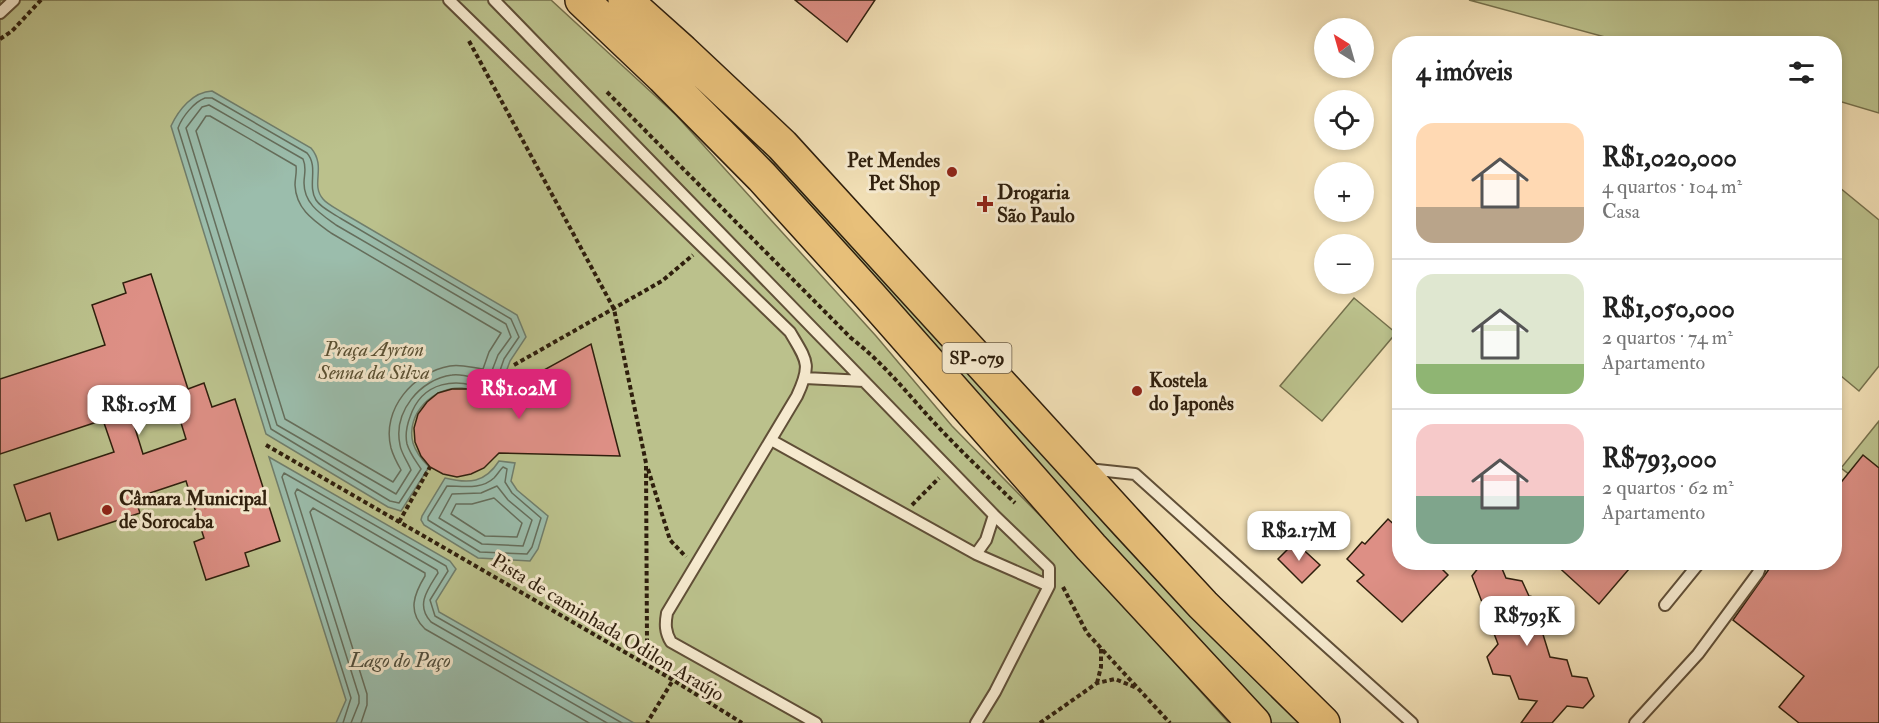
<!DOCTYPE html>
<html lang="pt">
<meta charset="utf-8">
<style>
:root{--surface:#fff;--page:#f6f6f6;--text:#222;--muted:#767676;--line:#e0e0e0;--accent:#db2777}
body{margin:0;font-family:"IM FELL Double Pica",serif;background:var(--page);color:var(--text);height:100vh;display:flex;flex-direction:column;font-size:22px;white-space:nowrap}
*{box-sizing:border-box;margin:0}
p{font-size:20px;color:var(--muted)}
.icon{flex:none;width:33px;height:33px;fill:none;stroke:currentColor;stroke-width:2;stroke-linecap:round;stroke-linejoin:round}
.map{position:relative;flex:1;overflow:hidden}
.details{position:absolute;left:1392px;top:36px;width:450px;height:534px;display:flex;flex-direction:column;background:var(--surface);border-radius:24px;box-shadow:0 3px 9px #0003}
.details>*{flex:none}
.needle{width:39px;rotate:323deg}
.tools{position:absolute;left:1314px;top:18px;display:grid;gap:12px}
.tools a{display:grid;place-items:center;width:60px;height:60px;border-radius:50%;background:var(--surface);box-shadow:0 3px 9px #0003;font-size:30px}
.price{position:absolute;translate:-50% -51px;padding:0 14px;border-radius:12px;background:#fff;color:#222;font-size:20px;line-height:39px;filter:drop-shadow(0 2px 3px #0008)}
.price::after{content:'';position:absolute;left:50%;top:36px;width:18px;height:14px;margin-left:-9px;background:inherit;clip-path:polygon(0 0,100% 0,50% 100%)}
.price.current{background:var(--accent);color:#fff}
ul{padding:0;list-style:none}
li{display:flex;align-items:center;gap:18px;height:150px;padding:0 24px}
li+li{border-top:2px solid var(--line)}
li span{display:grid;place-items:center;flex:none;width:168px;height:120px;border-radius:18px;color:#555}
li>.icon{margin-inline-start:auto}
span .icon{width:72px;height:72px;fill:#fffc;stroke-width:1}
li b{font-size:26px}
h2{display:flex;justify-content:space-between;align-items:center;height:72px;padding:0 24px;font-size:26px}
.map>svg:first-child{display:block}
.green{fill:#bbc18c;stroke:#75704c;stroke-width:1.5}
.water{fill:#9bbdac;stroke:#707e6c;stroke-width:1.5}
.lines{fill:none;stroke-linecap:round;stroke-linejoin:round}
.shore{stroke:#656e5c;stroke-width:1.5}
.building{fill:#dd8f85;stroke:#2f1f0d;stroke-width:1.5;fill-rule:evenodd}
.service-casing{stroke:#604f37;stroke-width:14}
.primary-casing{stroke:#2f1f0d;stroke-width:36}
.path{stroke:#2f1f0d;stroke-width:4;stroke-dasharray:4.5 3;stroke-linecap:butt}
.service{stroke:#f6eacf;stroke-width:10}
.primary{stroke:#e8c07a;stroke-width:33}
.poi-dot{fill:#8f2418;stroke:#f6eacf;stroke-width:2}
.labels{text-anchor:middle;stroke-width:6;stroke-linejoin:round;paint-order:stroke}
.shield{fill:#f6eacf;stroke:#6b5c47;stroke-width:1.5}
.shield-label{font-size:18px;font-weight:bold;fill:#2f1f0d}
.poi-label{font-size:20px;font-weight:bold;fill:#2f1f0d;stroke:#f6eacf;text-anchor:start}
.park-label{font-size:20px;font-style:italic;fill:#595033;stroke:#f6eacf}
.street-label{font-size:20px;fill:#2f1f0d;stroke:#f6eacf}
.water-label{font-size:21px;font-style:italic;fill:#4f4e3d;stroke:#f6eacf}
</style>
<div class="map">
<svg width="1879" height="723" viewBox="0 0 1879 723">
<rect width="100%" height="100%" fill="#f1dfb5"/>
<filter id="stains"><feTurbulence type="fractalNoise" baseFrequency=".00333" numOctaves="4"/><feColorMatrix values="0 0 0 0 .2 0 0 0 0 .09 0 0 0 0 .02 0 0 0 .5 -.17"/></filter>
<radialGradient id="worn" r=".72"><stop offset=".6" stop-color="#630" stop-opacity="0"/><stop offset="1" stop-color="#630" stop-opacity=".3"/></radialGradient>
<path class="green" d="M0,0H551L676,115L876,336L952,426L1064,540L1229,723H0Z
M596,0H613L717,95L1305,723H1271Z
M1469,0H1879V113L1835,100L1834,44L1627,43Z
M1834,183L1879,220V366L1859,391L1835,371Z
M1354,298L1396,333L1322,421L1280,386Z
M1879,421V497L1841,468Z"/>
<path class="water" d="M212,91L311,148C327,167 310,184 323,199C327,204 337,209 343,213L517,315L526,337L510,361L499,391L489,398C480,394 472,389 462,388C434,386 405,414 413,443C416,453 422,460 429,467L401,511L388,507L266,434L171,126C179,109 193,92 212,91Z
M269,457L450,561L456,569L436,601L439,612L634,723H336L346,700Z
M499,461L515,463L511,481L517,490L548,516L538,549L530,561L478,558L424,525L421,520L422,516L445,478C469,484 485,483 499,461Z"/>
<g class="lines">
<path class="shore" d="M205,98H212L307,153C319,167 307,185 316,200C321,208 333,213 340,218L511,319L519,337L504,359L494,388L487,391C457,376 422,381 410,417C407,425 405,435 407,444C410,454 416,461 421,469L399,503L390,501L271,429L178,128C182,117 194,102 205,98Z
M209,105L303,159C307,168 304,174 304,183C304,204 321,214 336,225L506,324L511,337L498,355L488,381C476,380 465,373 452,375C420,379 393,412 400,445C401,453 408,462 411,470L396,494L277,425L186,128L202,107Z
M206,116H210L296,166C297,172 295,178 295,185C296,209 313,220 331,233L501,333L489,352L483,369C472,368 462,364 450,366C414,372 381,409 391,448C393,455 397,463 401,470L393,482L285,419L196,131Z
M503,467L507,469L505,482L512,493L541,518L532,547L527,554L480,552L428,520V517L447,486C463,486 481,490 494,478C497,475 500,470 503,467Z
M497,486L508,500L532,520L523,546L482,544L439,518L452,494L481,493Z
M494,498L522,523L517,537L485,536L451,514L456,504H472Z
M343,723L351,698L282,477L284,473L446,566L448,571L430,600L435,616L622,723
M351,723L359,703V696L295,493L297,489L437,570L438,573C428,589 415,605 431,622L607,723
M361,723L367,705V694L310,512L313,508L425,573V576C414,594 407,612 425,629L589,723"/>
</g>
<path class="building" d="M795,0H875L847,42Z
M151,274L188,389L204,383L212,407L235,399L280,541L245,553L249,566L206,580L194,542L204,538L186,481L135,498L140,513L58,540L50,513L26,521L14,485L114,452L103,420L0,454V379L105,345L92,305L126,293L123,283ZM173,397L186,439L143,454L130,412Z
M591,344L620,456L499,453L484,468L471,474L457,477L443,474L430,467L421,456L415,442L414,428L418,414L427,402L438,393L452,389H467L480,395L488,401Z
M1863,455L1879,468V723H1799L1779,707L1804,676L1733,620L1774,562H1834V491Z
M1388,519L1400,530V562H1435L1448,575L1402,622L1357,581L1364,575L1347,559L1362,542L1365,544Z
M1295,542L1320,565L1302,583L1278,559Z
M1483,562L1500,564L1506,578L1522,581L1529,596L1546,600L1551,617L1541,628L1550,657L1567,660L1572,676L1587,678L1594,696L1583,708L1567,706L1552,723H1521L1537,701L1519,699L1510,676L1493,674L1487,657L1498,644L1472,576Z
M1553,562H1635L1599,604Z"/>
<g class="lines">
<defs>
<path id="service" d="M449,0L790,332C807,361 812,364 797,396L667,613C665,624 665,632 671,642L816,723
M494,0L994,515L1049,568V586L995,692L976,723
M0,13L14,0
M805,378L864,381
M771,440L976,554L986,540L994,515
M1088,469L1135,474L1412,723
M976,554L1049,586
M1665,605L1700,562
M1635,723L1698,654L1758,573L1762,562"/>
<path id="primary" d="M582,0L663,77L762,177L870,296L1091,547L1254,723
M625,0L682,51L782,145L1128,524L1203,605L1323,723"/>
</defs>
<use href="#service" class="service-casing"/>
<use href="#primary" class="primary-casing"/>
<path class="path" d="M0,39L12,31L41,0
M469,41L614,309L646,463L647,642L657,662L673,680L647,723
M607,92L851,338C878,359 898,382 920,407C950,441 983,472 1015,503
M514,365L662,281L693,255
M266,445L673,680L742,723
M648,469L670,540L686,557
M912,505L939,478
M399,522L430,467
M1063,587L1087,633L1170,723
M1097,683L1101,667V649
M1040,723L1097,683L1115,679L1137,688"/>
<use href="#service" class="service"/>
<use href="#primary" class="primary"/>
</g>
<g class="poi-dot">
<circle cx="952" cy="172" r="6"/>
<path d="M982 195h6v6h6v6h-6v6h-6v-6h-6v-6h6z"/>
<circle cx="1137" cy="391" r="6"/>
<circle cx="107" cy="510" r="6"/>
</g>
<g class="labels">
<rect class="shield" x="942.5" y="343" width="69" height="30" rx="4.5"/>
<g class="shield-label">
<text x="977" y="364">SP-079</text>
</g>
<g class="poi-label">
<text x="940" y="167" text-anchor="end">Pet Mendes<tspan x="940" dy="23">Pet Shop</tspan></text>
<text x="997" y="199">Drogaria<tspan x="997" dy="23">São Paulo</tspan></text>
<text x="1149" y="387">Kostela<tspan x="1149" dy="23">do Japonês</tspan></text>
<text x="119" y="505">Câmara Municipal<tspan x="119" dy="23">de Sorocaba</tspan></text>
</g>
<g class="park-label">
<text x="374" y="356">Praça Ayrton<tspan x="374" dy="23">Senna da Silva</tspan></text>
</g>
<g class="street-label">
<text transform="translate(608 627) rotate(31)" y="7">Pista de caminhada Odilon Araújo</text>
</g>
<g class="water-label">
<text x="400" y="667">Lago do Paço</text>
</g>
</g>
<rect width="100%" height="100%" filter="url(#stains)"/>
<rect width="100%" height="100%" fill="url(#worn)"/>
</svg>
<div class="tools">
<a><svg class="needle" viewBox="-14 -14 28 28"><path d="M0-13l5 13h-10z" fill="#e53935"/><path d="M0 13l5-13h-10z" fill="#767676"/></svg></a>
<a><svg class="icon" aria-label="locate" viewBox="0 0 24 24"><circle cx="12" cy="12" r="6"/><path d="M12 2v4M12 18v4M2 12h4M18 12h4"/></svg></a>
<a>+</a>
<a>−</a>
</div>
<b class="price current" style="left:519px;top:420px">R$1.02M</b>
<b class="price" style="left:139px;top:436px">R$1.05M</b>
<b class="price" style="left:1299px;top:562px">R$2.17M</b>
<b class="price" style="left:1527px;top:647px">R$793K</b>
<section class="details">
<h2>4 imóveis<svg class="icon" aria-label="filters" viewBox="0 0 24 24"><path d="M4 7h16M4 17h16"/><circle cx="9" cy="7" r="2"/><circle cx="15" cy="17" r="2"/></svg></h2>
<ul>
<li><span style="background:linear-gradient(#ffd9b3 70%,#b9a48a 0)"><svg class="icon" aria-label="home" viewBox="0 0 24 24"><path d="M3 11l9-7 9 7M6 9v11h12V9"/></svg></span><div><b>R$1,020,000</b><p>4 quartos · 104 m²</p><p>Casa</p></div></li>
<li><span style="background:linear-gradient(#dfe7d0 75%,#8fb573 0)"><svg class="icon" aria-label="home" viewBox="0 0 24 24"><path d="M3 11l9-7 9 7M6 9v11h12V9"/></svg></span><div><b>R$1,050,000</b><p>2 quartos · 74 m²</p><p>Apartamento</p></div></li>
<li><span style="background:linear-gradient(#f6c9c9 60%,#7fa58c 0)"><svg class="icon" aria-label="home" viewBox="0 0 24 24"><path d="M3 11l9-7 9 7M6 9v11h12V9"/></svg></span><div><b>R$793,000</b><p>2 quartos · 62 m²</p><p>Apartamento</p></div></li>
</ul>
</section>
</div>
